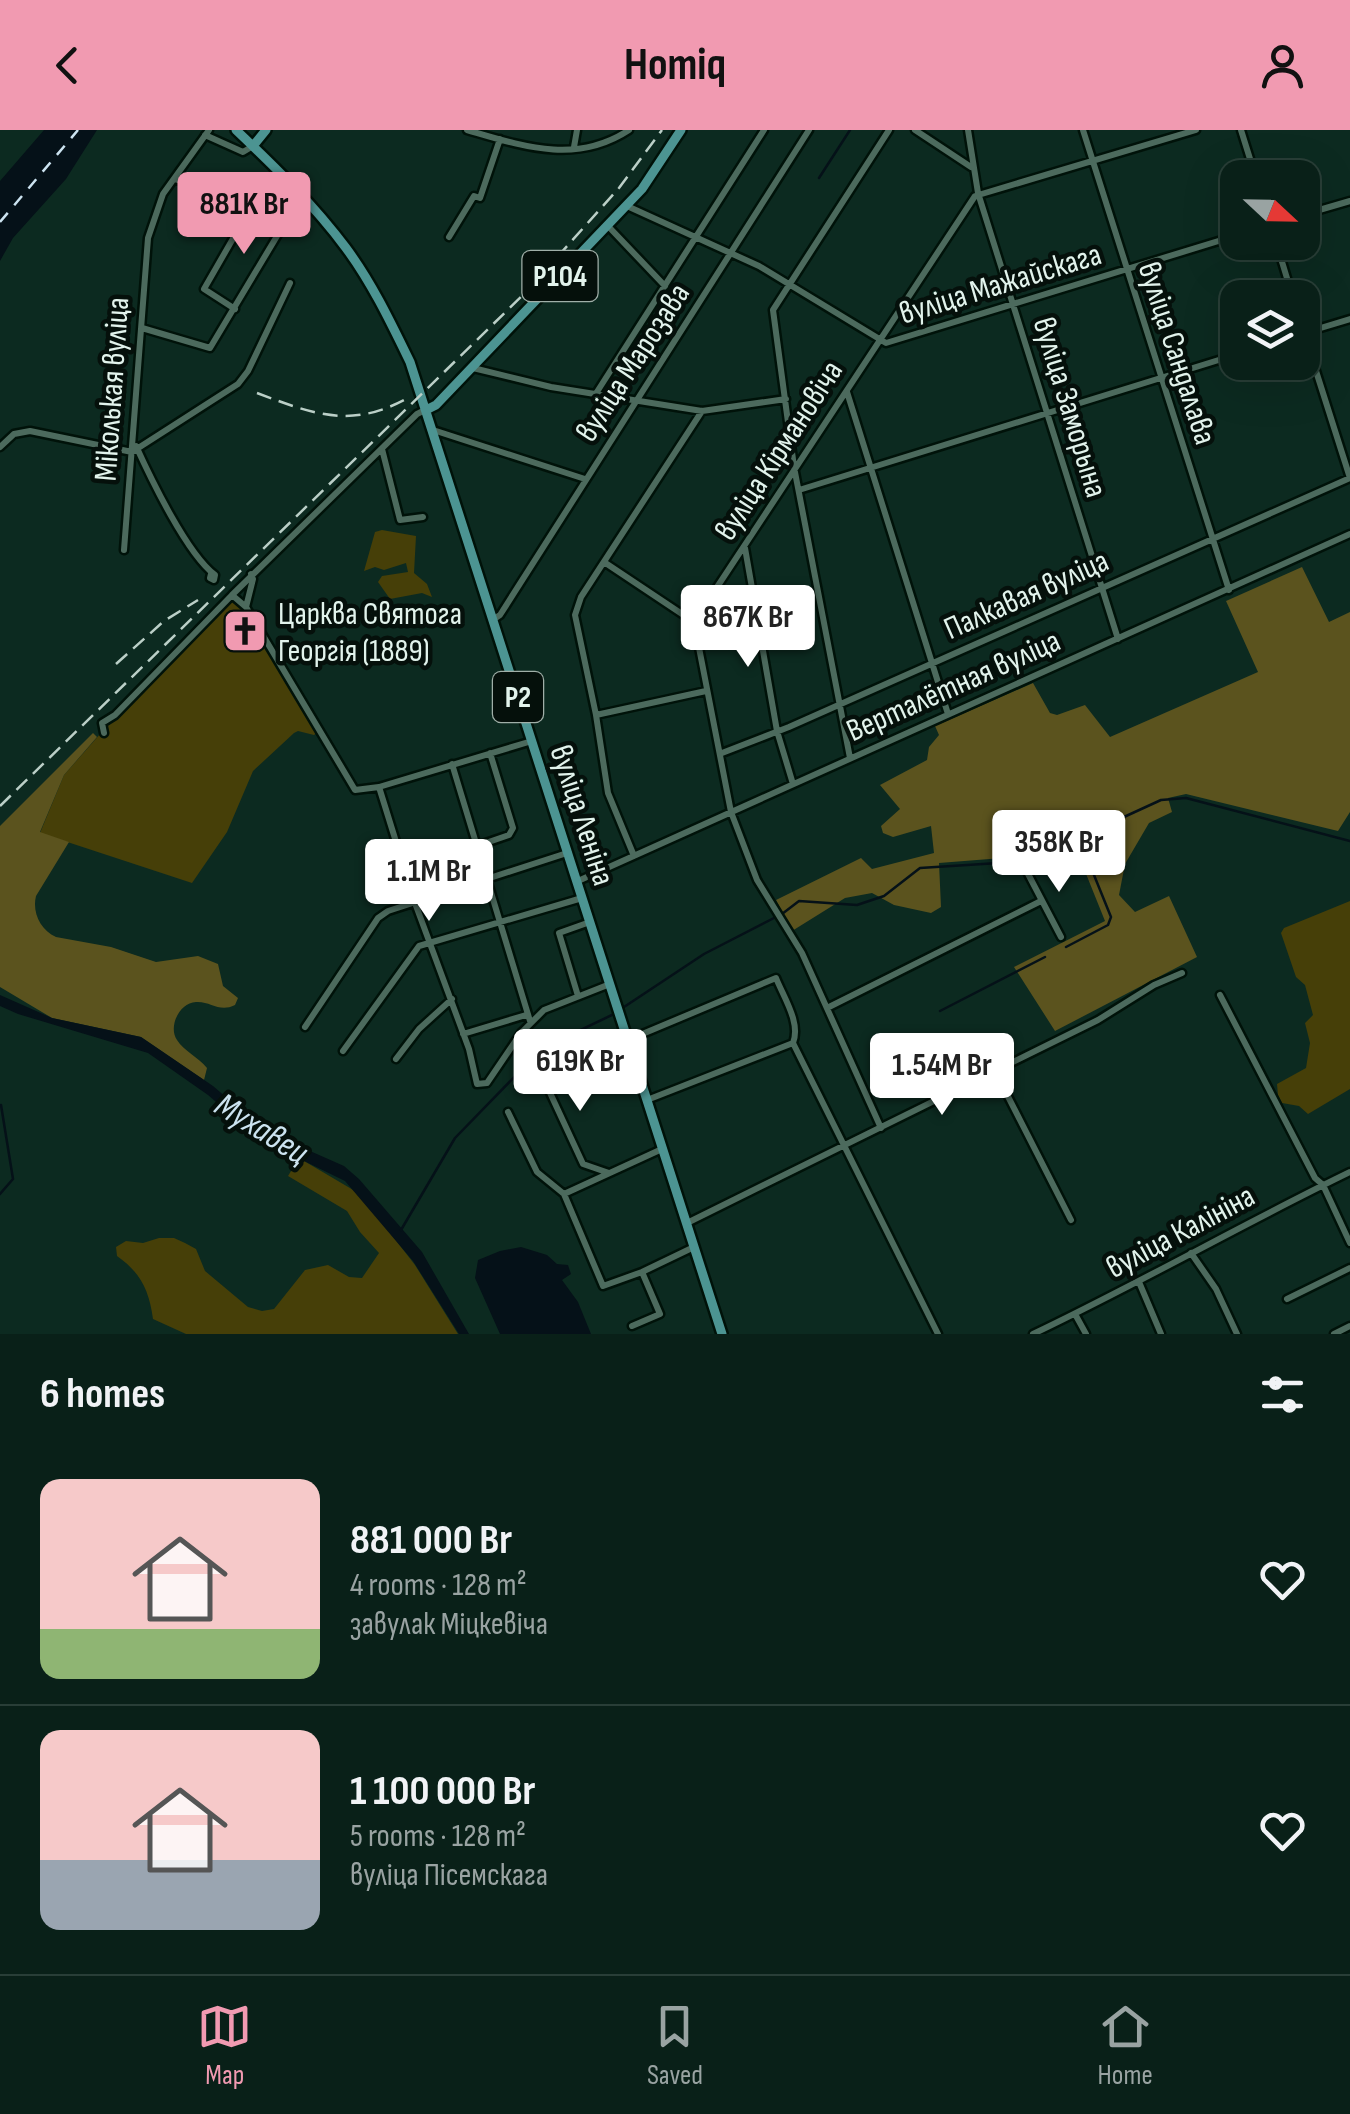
<!DOCTYPE html>
<meta charset="utf-8">
<style>
:root{--surface:#092018;--page:#172d25;--text:#f1f3f6;--muted:#99a3a2;--line:#293e37;--accent:#f19ab1}
body{margin:0;font-family:"Sofia Sans Condensed",sans-serif;background:var(--page);color:var(--text);height:100vh;display:flex;flex-direction:column;font-size:38px;white-space:nowrap}
*{box-sizing:border-box;margin:0}
p{font-size:32px;color:var(--muted)}
.icon{flex:none;width:55px;height:55px;fill:none;stroke:currentColor;stroke-width:2;stroke-linecap:round;stroke-linejoin:round}
.map{position:relative;height:1204px;overflow:hidden}
.drawer{display:flex;flex-direction:column;background:var(--surface);flex:1}
.drawer>*{flex:none}
.needle{width:65px;rotate:112deg}
.tools{position:absolute;left:1220px;top:30px;display:grid;gap:20px}
.tools a{display:grid;place-items:center;width:100px;height:100px;border-radius:20px;background:var(--surface);box-shadow:0 10px 40px #0002,0 0 0 2px var(--line);font-size:50px}
.price{position:absolute;translate:-50% -85px;padding:0 22px;border-radius:10px;background:#fff;color:#222;font-size:32px;line-height:65px;filter:drop-shadow(0 2px 5px #0008)}
.price::after{content:'';position:absolute;left:50%;top:60px;width:30px;height:22px;margin-left:-15px;background:inherit;clip-path:polygon(0 0,100% 0,50% 100%)}
.price.selected{background:var(--accent);color:#111}
ul{padding:0;list-style:none}
li{display:flex;align-items:center;gap:30px;height:250px;padding:0 40px}
li+li{border-top:2px solid var(--line)}
li span{display:grid;place-items:center;flex:none;width:280px;height:200px;border-radius:20px;color:#555}
li>.icon{margin-inline-start:auto}
span .icon{width:120px;height:120px;fill:#fffc;stroke-width:1}
li b{font-size:42px}
h2{display:flex;justify-content:space-between;align-items:center;height:120px;padding:0 40px;font-size:42px}
header{display:flex;justify-content:space-between;align-items:center;height:130px;padding:0 40px;background:var(--accent);color:#111;font-size:45px;font-weight:700}
.tab-bar{display:flex;justify-content:space-around;align-items:center;height:140px;border-top:2px solid var(--line);background:var(--surface);font-size:28px;color:var(--muted)}
.tab-bar a{display:grid;justify-items:center;gap:5px}
.tab-bar .selected{color:var(--accent)}
.map>svg:first-child{display:block}
.green{fill:#463f08}
.forest{fill:#5b531e}
.water{fill:#051118}
.lines{fill:none;stroke-linecap:round;stroke-linejoin:round}
.stream{stroke:#051118;stroke-width:2.5}
.ferry{stroke:#cce3f0;stroke-width:2.5;stroke-dasharray:12 10;stroke-linecap:butt}
.minor-casing{stroke:#001209;stroke-width:11}
.major-casing{stroke:#001209;stroke-width:14}
.minor{stroke:#4c6a5d;stroke-width:6}
.major{stroke:#4c9492;stroke-width:9}
.rail{stroke:#bbcfc7;stroke-width:2.5;stroke-dasharray:15 8;stroke-linecap:butt}
.labels{text-anchor:middle;stroke-width:9;stroke-linejoin:round;paint-order:stroke}
.shield{fill:#05100b;stroke:#a0afa8;stroke-width:2.5}
.shield-label{font-size:30px;font-weight:bold;fill:#e2f3ec}
.street-label{font-size:32px;fill:#e2f3ec;stroke:#05100b}
.poi-label{font-size:32px;fill:#e2f3ec;stroke:#05100b;text-anchor:start}
.water-label{font-size:35px;font-style:italic;fill:#cce3f0;stroke:#05100b}
</style>
<header><svg class="icon" aria-label="back" viewBox="0 0 24 24"><path d="M15 5l-7 7 7 7"/></svg>Homiq<svg class="icon" aria-label="person" viewBox="0 0 24 24"><circle cx="12" cy="8" r="4"/><path d="M4 21q1-7 8-7t8 7"/></svg></header>
<div class="map">
<svg width="1350" height="1204" viewBox="0 0 1350 1204">
<rect width="100%" height="100%" fill="#0c2a20"/>
<path class="green" d="M382,400L416,406L414,443L427,454L432,467L422,463L390,469L378,452L382,446L408,442L406,433L384,440L375,437L364,441L375,402Z
M233,468L239,473L319,601L314,605L298,601L294,603L253,641L227,702L192,753L40,703L64,645L101,603Z
M1350,771V959L1308,984L1299,976L1282,973L1278,965L1277,954L1306,938L1310,913L1305,893L1313,885L1305,855L1296,847L1281,803L1284,798Z
M299,1028L360,1064L415,1135L458,1204H186L153,1189C149,1160 141,1143 117,1126L116,1117L126,1111L143,1113L159,1108H174L185,1113L196,1119L205,1141L248,1177L262,1181L274,1179L305,1140L328,1135L349,1147L362,1148L379,1123L360,1102L347,1081L288,1046Z"/>
<path class="forest" d="M1302,437L1329,492L1350,482V682L1338,701L1186,664L1168,668L1172,682L1149,693L1125,734L1119,765L1135,782L1169,766L1197,827L1055,901L1014,837L1105,791L1072,709L1028,726L939,733L941,777L931,783L894,775L872,763L845,768L792,801L776,770L861,728L872,739L934,723L931,696L893,707L883,703L881,696L900,679L880,655L927,630L929,617L939,605L935,596L1033,553L1050,583L1057,585L1085,575L1110,607L1258,542L1226,471Z
M93,603L97,607L64,645L40,702L69,712L36,766C32,782 40,800 56,807L111,817L156,832L198,826L218,834L223,856L238,868L235,875C219,883 211,871 196,872C179,873 168,897 177,910C184,921 198,927 207,938L204,950L141,907L52,888L0,857V696Z"/>
<path class="water" d="M44,0H97L66,49L13,108L0,131V51Z
M0,865L52,888L141,907L213,956L267,1002L344,1036L359,1049L422,1122L469,1204H459L413,1131L345,1051L259,1009L208,965L148,923L18,884L0,876Z
M521,1117L547,1125L557,1134L568,1135L571,1144L562,1150L578,1172L591,1204H500L475,1148L478,1130L500,1121Z"/>
<g class="lines">
<path class="stream" d="M819,48L850,0
M782,784L799,771L857,775L884,766L920,738L1028,731L1161,670L1186,668L1350,711
M1066,817L1108,795L1111,787L1079,708
M621,879L704,824L774,788
M940,881L1045,827
M0,1064L13,1049L1,975
M401,1100L455,1008L523,938L545,917L614,884"/>
<path class="ferry" d="M0,92L78,0"/>
<defs>
<path id="minor" d="M467,0C522,16 576,35 629,0
M915,0L971,37
M968,0L978,63L1118,509
M1083,0L1229,460
M1241,0L1256,48
M205,5L243,22L253,16
M574,17L577,0
M175,49L222,63L250,79L204,159L235,179
M627,76L759,136L886,213L1238,105
M1302,85L1350,71
M608,96L665,156
M449,107L474,66L480,68L500,9
M1276,112L1293,168
M1302,197L1350,348
M142,198L210,218L301,66
M1304,203L1350,189
M473,238L551,257L702,281L786,269
M847,262L948,584
M595,265L764,0
M702,281L581,467L575,485L596,585L706,561
M433,300L585,349
M136,316C151,349 187,424 215,445L214,450L210,448L211,444
M0,317L14,304L30,301L132,322L238,254L248,241L290,153
M382,319L400,390L423,387
M799,360L1238,224
M745,418L777,601L793,654
M124,420L148,108L163,64L209,0
M604,432L694,492
M251,444L253,449L246,477L355,660L379,657L532,611
M232,465L417,284L425,280
M494,489L500,485L809,0
M596,585L608,663L634,726
M104,603L102,593L115,585L232,465L246,477
M722,623L789,597L1350,348
M850,628L794,337L773,180L889,0
M452,634L530,891
M379,657L415,773L469,919L477,954L487,953L521,903L544,880L610,854
M477,716L509,705L513,698L490,623
M1026,740L1061,807
M578,751L1350,404
M1220,865L1315,1048L1323,1055L1350,1113
M578,866L559,803L590,792
M827,878L1041,771
M305,897L378,788L388,781L567,723
M463,904L526,885
M628,910L776,848C784,868 801,893 793,913L647,970
M793,913L938,1204
M343,921L419,816L582,768
M396,929L419,899L452,869
M539,939L583,1034L609,1043
M995,941L1071,1090
M508,982L537,1042L564,1064L603,1156L642,1142L694,1117
M881,998L802,823L757,750L731,682L694,492L975,66L1196,0
M564,1064L662,1019
M687,1093L1098,890L1154,855L1182,843
M1191,1123L1216,1159L1237,1204
M1139,1152L1161,1204
M1287,1169L1350,1138
M1075,1184L1086,1204
M632,1196L660,1184L642,1142
M1033,1204C1140,1153 1243,1094 1350,1042
M1334,1204L1350,1196"/>
<path id="major" d="M236,0C275,37 314,75 346,118C372,153 391,193 410,232L722,1204
M253,16L266,0
M426,280L436,275L642,59L681,0"/>
</defs>
<use href="#minor" class="minor-casing"/>
<use href="#major" class="major-casing"/>
<use href="#minor" class="minor"/>
<use href="#major" class="major"/>
<path class="rail" d="M257,263C313,284 350,299 406,269
M116,534L164,491L198,470
M0,676L526,162L619,58L662,0"/>
</g>
<defs>
<symbol id="church-square" viewBox="-11 -11 22 22"><rect x="-9" y="-9" width="18" height="18" rx="4" fill="#f19ab1" stroke="#05100b"/><path d="M-1.2-6h2.4v3.5h3.3v2.4h-3.3V6h-2.4V-.1h-3.3v-2.4h3.3Z" fill="#111"/></symbol>
</defs>
<g fill-rule="evenodd">
<use href="#church-square" x="220" y="476" width="50" height="50"/>
</g>
<g class="labels">
<g class="shield">
<rect x="522.5" y="121" width="75" height="50" rx="8"/>
<rect x="493" y="542" width="50" height="50" rx="8"/>
</g>
<g class="shield-label">
<text x="560" y="156">Р104</text>
<text x="518" y="577">Р2</text>
</g>
<g class="street-label">
<text transform="translate(1000 153) rotate(-17)" y="11">вуліца Мажайскага</text>
<text transform="translate(1178 223) rotate(72)" y="11">вуліца Сандалава</text>
<text transform="translate(632 232) rotate(-57)" y="11">вуліца Марозава</text>
<text transform="translate(111 259) rotate(-86)" y="11">Міколькая вуліца</text>
<text transform="translate(1071 277) rotate(73)" y="11">вуліца Заморына</text>
<text transform="translate(778 320) rotate(-57)" y="11">вуліца Кірмановіча</text>
<text transform="translate(1026 464) rotate(-24)" y="11">Палкавая вуліца</text>
<text transform="translate(953 555) rotate(-24)" y="11">Верталётная вуліца</text>
<text transform="translate(583 685) rotate(72)" y="11">вуліца Леніна</text>
<text transform="translate(1180 1101) rotate(-28)" y="11">вуліца Калініна</text>
</g>
<g class="poi-label">
<text x="278" y="494">Царква Святога<tspan x="278" dy="37">Георгія (1889)</tspan></text>
</g>
<g class="water-label">
<text transform="translate(262 998) rotate(32)" y="12">Мухавец</text>
</g>
</g>
</svg>
<div class="tools">
<a><svg class="needle" viewBox="-14 -14 28 28"><path d="M0-13l5 13h-10z" fill="#e53935"/><path d="M0 13l5-13h-10z" fill="#99a3a2"/></svg></a>
<a><svg class="icon" aria-label="layers" viewBox="0 0 24 24"><path d="M12 4l9 5-9 5-9-5zM3 14l9 5 9-5"/></svg></a>
</div>
<b class="price selected" style="left:244px;top:127px">881K Br</b>
<b class="price" style="left:748px;top:540px">867K Br</b>
<b class="price" style="left:1059px;top:765px">358K Br</b>
<b class="price" style="left:429px;top:794px">1.1M Br</b>
<b class="price" style="left:580px;top:984px">619K Br</b>
<b class="price" style="left:942px;top:988px">1.54M Br</b>
</div>
<section class="drawer">
<h2>6 homes<svg class="icon" aria-label="filters" viewBox="0 0 24 24"><path d="M4 7h16M4 17h16"/><circle cx="9" cy="7" r="2"/><circle cx="15" cy="17" r="2"/></svg></h2>
<ul>
<li><span style="background:linear-gradient(#f6c9c9 75%,#8fb573 0)"><svg class="icon" aria-label="home" viewBox="0 0 24 24"><path d="M3 11l9-7 9 7M6 9v11h12V9"/></svg></span><div><b>881 000 Br</b><p>4 rooms · 128 m²</p><p>завулак Міцкевіча</p></div><svg class="icon" aria-label="heart" viewBox="0 0 24 24"><path d="M12 20l-8-8c-3-5 5-10 8-4 3-6 11-1 8 4z"/></svg></li>
<li><span style="background:linear-gradient(#f6c9c9 65%,#9aa5b1 0)"><svg class="icon" aria-label="home" viewBox="0 0 24 24"><path d="M3 11l9-7 9 7M6 9v11h12V9"/></svg></span><div><b>1 100 000 Br</b><p>5 rooms · 128 m²</p><p>вуліца Пісемскага</p></div><svg class="icon" aria-label="heart" viewBox="0 0 24 24"><path d="M12 20l-8-8c-3-5 5-10 8-4 3-6 11-1 8 4z"/></svg></li>
</ul>
</section>
<nav class="tab-bar">
<a class="selected"><svg class="icon" aria-label="map" viewBox="0 0 24 24"><path d="M3 6l6-2 6 2 6-2v14l-6 2-6-2-6 2zM9 4v14M15 6v14"/></svg>Map</a>
<a><svg class="icon" aria-label="saved" viewBox="0 0 24 24"><path d="M7 4h10v16l-5-4-5 4z"/></svg>Saved</a>
<a><svg class="icon" aria-label="home" viewBox="0 0 24 24"><path d="M3 11l9-7 9 7M6 9v11h12V9"/></svg>Home</a>
</nav>
